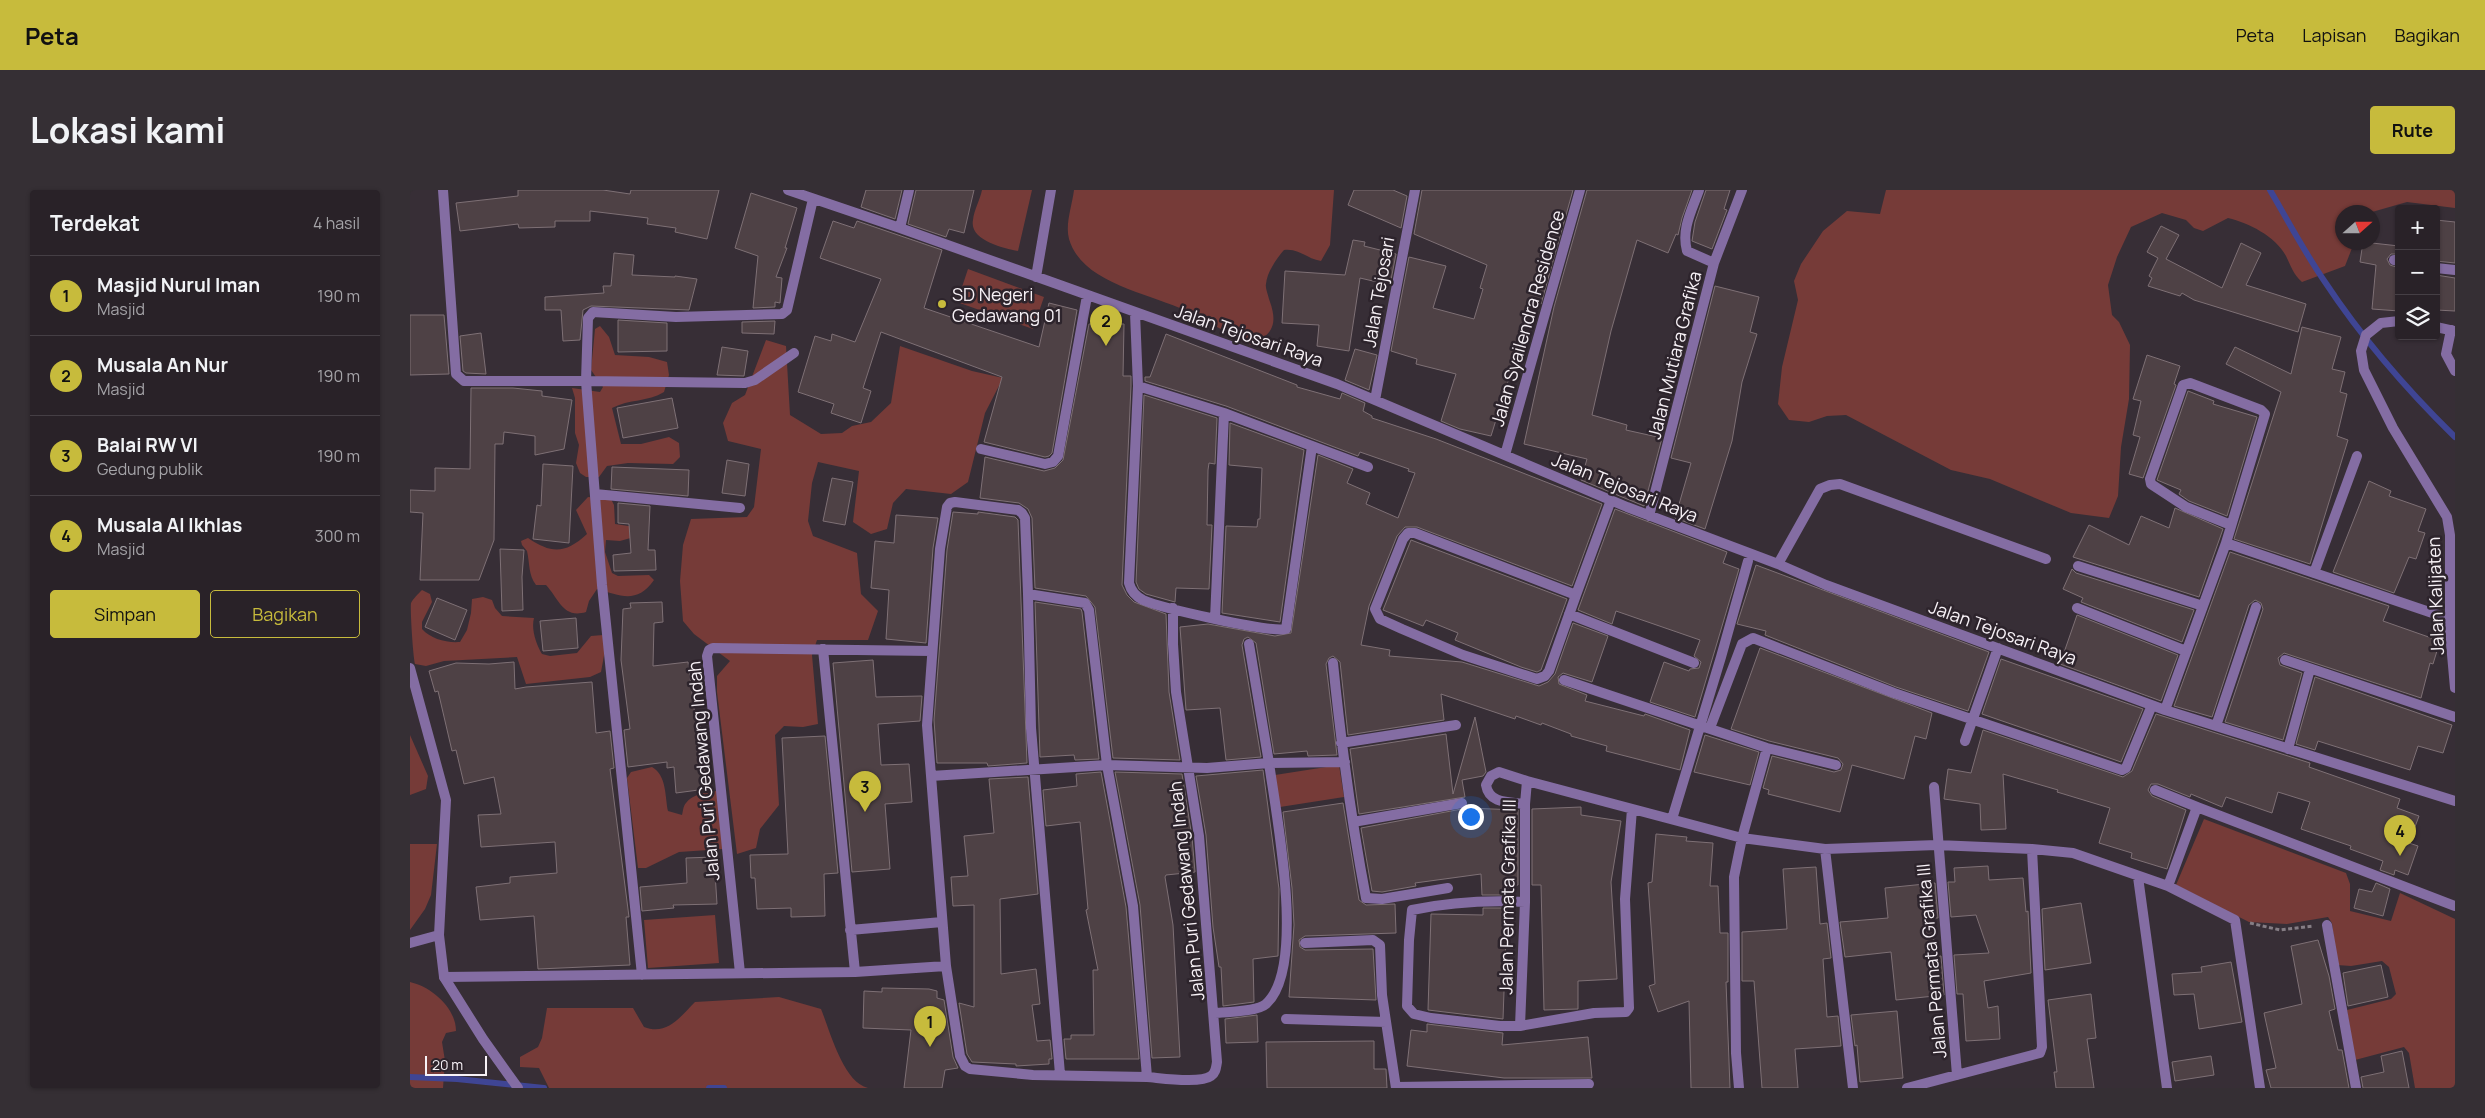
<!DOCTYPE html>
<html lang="id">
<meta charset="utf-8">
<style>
body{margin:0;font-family:Manrope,sans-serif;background:#352f34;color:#f1f3f6}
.controls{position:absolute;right:15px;top:15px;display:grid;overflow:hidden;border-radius:5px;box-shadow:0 1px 4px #0004}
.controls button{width:45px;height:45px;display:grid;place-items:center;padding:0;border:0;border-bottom:1px solid #453f45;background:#292228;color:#f1f3f6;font:25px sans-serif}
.compass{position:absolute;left:1925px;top:15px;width:45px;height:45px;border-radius:50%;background:#292228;box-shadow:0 1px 4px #0004;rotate:69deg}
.scale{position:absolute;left:15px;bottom:12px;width:62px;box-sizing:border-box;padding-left:5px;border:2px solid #f7f1f6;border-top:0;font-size:14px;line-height:18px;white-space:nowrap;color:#f7f1f6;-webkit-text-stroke:4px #2d242c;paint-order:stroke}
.you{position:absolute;left:1060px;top:626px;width:18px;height:18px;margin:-12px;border:4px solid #fff;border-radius:50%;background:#1a73e8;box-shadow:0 0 0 8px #1a73e833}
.badge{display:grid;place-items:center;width:32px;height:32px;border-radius:50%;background:#c7bb3c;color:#111;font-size:16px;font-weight:700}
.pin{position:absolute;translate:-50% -41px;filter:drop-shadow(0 1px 2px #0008)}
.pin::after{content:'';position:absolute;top:26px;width:18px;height:15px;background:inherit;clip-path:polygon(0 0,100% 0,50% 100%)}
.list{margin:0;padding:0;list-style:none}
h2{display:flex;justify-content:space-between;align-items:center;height:65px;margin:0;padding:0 20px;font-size:21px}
h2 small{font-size:16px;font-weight:400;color:#a5a4a8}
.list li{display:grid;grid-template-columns:32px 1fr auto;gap:15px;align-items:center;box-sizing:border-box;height:80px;padding:0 20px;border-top:1px solid #453f45}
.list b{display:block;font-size:19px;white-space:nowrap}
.list p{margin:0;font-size:16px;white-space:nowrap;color:#a5a4a8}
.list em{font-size:16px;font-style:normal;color:#a5a4a8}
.actions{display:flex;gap:10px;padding:15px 20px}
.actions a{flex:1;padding:11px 0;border:1px solid #c7bb3c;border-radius:5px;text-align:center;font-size:18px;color:#c7bb3c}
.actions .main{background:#c7bb3c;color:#111}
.icon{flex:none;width:28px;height:28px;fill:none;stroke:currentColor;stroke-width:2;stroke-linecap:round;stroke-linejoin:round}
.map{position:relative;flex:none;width:2045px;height:898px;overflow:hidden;border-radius:5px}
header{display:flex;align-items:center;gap:30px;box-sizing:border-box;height:70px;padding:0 25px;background:#c7bb3c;color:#111}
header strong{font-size:24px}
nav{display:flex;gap:28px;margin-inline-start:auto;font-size:18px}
.intro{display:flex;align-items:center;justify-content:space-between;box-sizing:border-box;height:120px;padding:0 30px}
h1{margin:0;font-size:35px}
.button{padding:12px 22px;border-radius:5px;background:#c7bb3c;color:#111;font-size:18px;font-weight:700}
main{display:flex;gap:30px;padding:0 30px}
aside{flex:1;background:#292228;border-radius:5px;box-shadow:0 1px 4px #0004}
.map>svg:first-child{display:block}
</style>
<header>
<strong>Peta</strong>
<nav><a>Peta</a><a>Lapisan</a><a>Bagikan</a></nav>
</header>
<div class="intro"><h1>Lokasi kami</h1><a class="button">Rute</a></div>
<main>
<aside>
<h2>Terdekat<small>4 hasil</small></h2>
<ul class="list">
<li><span class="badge">1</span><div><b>Masjid Nurul Iman</b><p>Masjid</p></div><em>190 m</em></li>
<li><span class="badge">2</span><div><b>Musala An Nur</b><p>Masjid</p></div><em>190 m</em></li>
<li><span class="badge">3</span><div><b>Balai RW VI</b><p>Gedung publik</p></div><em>190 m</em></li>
<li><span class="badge">4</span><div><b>Musala Al Ikhlas</b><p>Masjid</p></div><em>300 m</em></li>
</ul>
<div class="actions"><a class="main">Simpan</a><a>Bagikan</a></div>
</aside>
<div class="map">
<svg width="2045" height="898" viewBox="0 0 2045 898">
<rect width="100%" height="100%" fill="#372e36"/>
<path fill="#763b38" d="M572,0H622L608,61C593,58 559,50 563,30C564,20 570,10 572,0Z
M664,0H924L920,55L911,71C897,69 889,58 874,60C867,68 857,82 856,94C855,98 858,104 859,109C868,134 864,143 841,155C819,144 798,131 776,121C740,103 672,94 659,49C655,34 662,16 664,0Z
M1476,0H2045V18L1997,12L1962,22H1932V52L1944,53L1935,76L1892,92C1883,84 1881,76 1876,66C1865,46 1839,33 1818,28L1793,41L1784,38L1776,30L1752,23L1721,37L1707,67L1698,95L1702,125L1709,132L1720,155L1719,209L1711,257L1708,306L1699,328L1661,323L1580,289L1541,280L1436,225L1417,226L1399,232L1379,230L1368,214L1372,177L1388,110L1384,91L1391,74L1413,41L1437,21L1470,24Z
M558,79L634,107L623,139L547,112Z
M190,136L199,147L205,165L239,167L257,172L259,185L254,202C238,212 219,209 202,218L211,254H231L259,247L269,253L270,267L263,274L218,273L197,276L189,287H176L170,283L166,273L169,255L165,243V208L162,198L190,202L193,197L181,180L185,139Z
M356,150L376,156L380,225L411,244L432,243L442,236L461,232L481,213L490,156L562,181L593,188L575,223L558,292L541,304L496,299L483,313L477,339L461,344L443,332L449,281L408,272L402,293L398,331L403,346L447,363L451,404L468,421L458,450H407L402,465L408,534L393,537L374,536L365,545L369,615L350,639L346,658L327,664L307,502V486L320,471L284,444L273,431L270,391L273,355L281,329L337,327L344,317L351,259L318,251L313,233L322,213L335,205Z
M178,307L201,309L204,315L205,334L225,337L224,347L210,351L196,350L195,362L202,383L208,386L239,385L244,390C227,414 211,406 187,399L179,411L176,422C153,429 149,409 136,395H126C118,384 120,374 117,361L112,355L111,351L118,348C142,364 155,364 177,344L166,320Z
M12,400L20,404L22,412L12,432V439C21,449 36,453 50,452L57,440L61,423L62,409L73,407L82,410L85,418L92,426L124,428C121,439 126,454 132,464L140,466L167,463L181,446L193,445L195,460L191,482L180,487L116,494L107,467L34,471L16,476L5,474C3,466 0,419 1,413C3,409 8,404 12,400Z
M0,545L18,586L16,599L0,605Z
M929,575L934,607L870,617L865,585Z
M242,577C257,585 255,608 258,621L272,625C273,622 273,616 276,613C281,605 298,601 307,601L313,659L269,662L236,678H228L217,588L221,582Z
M1794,629L1936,683L1940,694V721L1981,731L1990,703L2045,729V898H2005L1999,863L1994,857L1945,870L1937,820L1981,809L1986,804L1979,777L1972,771L1941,776L1927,775L1922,733L1918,727L1877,734L1839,732L1766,695Z
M0,654H27L21,705L15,719L0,740Z
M305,725L309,773L238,778L234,730Z
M0,792C22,797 46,818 46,841L36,843L32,852L35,871L33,898H0Z
M369,807L411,819C420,841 433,892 458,898H139L129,878L110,877V867L128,857L132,848L137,818H223L234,837C257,846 270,827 285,812Z"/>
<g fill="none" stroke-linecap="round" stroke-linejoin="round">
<path stroke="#3f4594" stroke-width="6" d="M1860,0C1878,31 1895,63 1915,92C1952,148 1997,200 2045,247
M0,887L47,889L134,898
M299,898H314"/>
</g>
<path fill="#4e4145" stroke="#7e7075" d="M108,0H193L220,4L221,0H309L297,49L265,42L266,38L237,34L238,28L180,21V31H145V37L109,38L108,34L50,41L46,13L108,6Z
M456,0H492L485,29L451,17Z
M506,0H564L554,43L539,39L536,47L498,34Z
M944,0H983L997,6L991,38L938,15Z
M1012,0H1163L1131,114L1123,111L1081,246L1050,239L1031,231L1046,184L1006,174L1007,169L981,161L999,67L1036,76L1023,118L1064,129L1073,99L1070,98L1077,75L1004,44Z
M1177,0H1282L1272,28L1268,45L1266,44L1258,63L1227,50L1201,141L1182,225L1217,235L1216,240L1252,248L1234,316L1171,290L1177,269L1114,254L1144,117Z
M1296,0H1320L1314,19L1317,20L1302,59L1282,51L1285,32Z
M341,3L387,18L375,58H377L366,87L372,88L370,113L365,112V117L343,118L348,66L325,58Z
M2026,30L2045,32V73L2026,71Z
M423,31L444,38L447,31L532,60L514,118L629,157L639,113L667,120L642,263L639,266L635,267L574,252L592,187L471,142L453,198L461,201L451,233L421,223L424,214L388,202L405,146L421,151L422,144L445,152L471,89L410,68Z
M1751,36L1769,45L1756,69L1812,98L1831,53L1851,63L1836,95L1896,114L1888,142L1784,110L1772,103L1770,106L1738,96L1742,88L1739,86L1748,68L1737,62Z
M943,50L955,52L954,56L986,64L980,95L950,88L939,161L907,156L909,135L872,133L875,81L935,85Z
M1953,52L1989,56V64H1981L1977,69L1980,75L1989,78V121L1962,119L1966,75L1950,72Z
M204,63L224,65L222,85L265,87V86L287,89L279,120L181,116L173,120L170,150L153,151L151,120H135V107L194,103L193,96H201Z
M2026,85L2045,88V121L2026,120Z
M1305,96L1349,107L1340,142L1347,144L1332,192L1322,251L1295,339L1265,328L1281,273L1261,268Z
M0,125H34L39,184L0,185Z
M208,130L257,133V161L208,162Z
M365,131L364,144L332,143V132Z
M679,134H714L713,186H721V196L712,395L717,405L724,412L756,424L759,502L770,570L703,568L685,417L676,406L625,398L622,328L618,319L609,313L570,308L575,267L634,281L645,278L653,270Z
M1892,137L1931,147L1922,179L1935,182L1930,202L1937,204L1927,246L1938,250L1900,374L1824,349L1871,202L1816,174L1825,157L1881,184Z
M71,143L76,184L56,183L53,181L50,146Z
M756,144L887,195V197L930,209L932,203L955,213L953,221L962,226V228L1026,249L1192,314L1162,396L1007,337H995L987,346L959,416L951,455L980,460L979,466L1052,472L1129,496L1138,492L1145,484L1163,433L1198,446L1182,492L1153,483L1148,487L1149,494L1177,505L1175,511L1234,526L1235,524L1280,540L1270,580L1196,561L1197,556L1161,546V544L1132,533L1131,535L1106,526L1105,529L1031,504L1034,530L938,545L930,472L923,466L919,468L916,474L927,565L898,566L897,561L864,564L846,453L838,447L834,449L832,455L851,567L816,570L810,518L776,520L770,437L798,434L865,446L881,443L908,265L943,279L937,293L960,303L956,314L988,328L1005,283L998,281L999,279L950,262L948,266L816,216L735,191V187H740Z
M312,157L338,161L334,186L307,185Z
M945,159L967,165L959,200L935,190Z
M1737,165L1770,176L1764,194L1766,195L1733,288L1719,284L1730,247L1723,245L1731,211L1723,209Z
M61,198H103L132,201V206L162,210L154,259L125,265V246L94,242L93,254H85L84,350L69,390H10L13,323L0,322V300L25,301V278L60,279Z
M1778,201L1804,211L1803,214L1847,227L1817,326L1779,311L1769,304L1771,300L1747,290Z
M734,205L807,228L805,274L799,273L798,280L797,335H802L799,399L766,398L765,412L736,404L729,399L726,392Z
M262,208L268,238L213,248L207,218Z
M820,233L894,260L870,432L812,423L816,336L847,337L848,329H850L852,278L819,275Z
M317,270L339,274L335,306L312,303Z
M133,274L163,276L159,353L123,349L127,315L131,316Z
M202,277L279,280L278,306L201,299Z
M422,288L443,292L435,335L413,331Z
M1959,291L1981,301L1979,306L2016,319L2008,341L2015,343L2006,369L1999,367L1984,403L1923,382Z
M208,313L240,316L238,360H245L246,380L204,381L203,365L221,363L219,334L208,333Z
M1765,318L1813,339L1789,407L1663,367L1679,335L1719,355L1731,326L1759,338Z
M1205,319L1317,362L1313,373L1329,379L1285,527L1240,512L1254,472L1279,481L1280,479L1289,478L1291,472L1284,466L1290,450L1206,421L1202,434L1168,420Z
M543,322L568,324V322L605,327L608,330L617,573L578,576L577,573H527L524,530L537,360Z
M486,325L528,328L523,358L516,453L476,449L479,400L461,398L465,351L484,353Z
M1001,350L1157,409L1131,480L1127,482L1111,477L1045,450L1048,443L1016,430L1013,436L973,420Z
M90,359L114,360L112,387L113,420L92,421Z
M1820,362L1979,416L1973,431L2030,451L2023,474L2020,473L2011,508L1874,463L1868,468L1870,475L1892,483L1873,550L1815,532L1853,419L1851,413L1845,410L1839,415L1802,527L1764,516Z
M1346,375L1579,462L1558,521L1486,497L1355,445L1356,441L1327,434Z
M1662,379L1666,383L1784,420L1772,452L1671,412L1673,408L1653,399Z
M27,408L57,420L45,450L15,437Z
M252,412L253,432L244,433L243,476L278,472L285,526H289L296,599L266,603L264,577L257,578V572L218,577L214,540L220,539L211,470L213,419L221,418L220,413Z
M625,412L671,419L672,422L689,569L665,570L664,565L630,567Z
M1667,425L1768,465L1751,511L1650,474Z
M166,428L168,458L133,461L130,431Z
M1350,458L1522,523L1516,549L1505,546L1494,589L1442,575L1430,622L1358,604L1359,600L1353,598L1362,566L1424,582L1431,580L1433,574L1428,568L1359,551L1321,539Z
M1591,469L1733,519L1711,572L1572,524Z
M463,470L466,507L512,506L510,531L468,534L471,575L499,574L502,612L475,614L480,679L442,682L423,473Z
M104,472L105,499L116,497L182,492L186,543L200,541L204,578L200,579L219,727H216L220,775L128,779L124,726L70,730L66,697L100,693V687L147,683L145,652L71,657L68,625L91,624L84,587L54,594L46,560L42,561L28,501L25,502L19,481L46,473L79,474Z
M1905,487L2042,535L2033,563L2008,556L2000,580L1908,551L1905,560L1886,554Z
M1746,524L1900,573L1899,577L1990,609L1987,618L2009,626L1999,653L2008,656L1998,685L1985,680L1984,685L1970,680L1973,671L1940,659L1941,656L1891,639L1900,612L1868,602L1862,623L1816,607L1812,617L1781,604L1780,607L1748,594H1741L1738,600L1742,606L1776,620L1757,679L1721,668L1722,663L1689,653L1700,618L1647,602L1648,600L1593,584L1596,639L1571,640L1570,614L1534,609L1538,579L1561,583L1573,540L1713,587L1722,581Z
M1065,527L1076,582L1073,586L1052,590L1055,607L949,624L940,559L1036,544L1043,604Z
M1295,545L1349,562L1340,595L1284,582Z
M415,546L428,683L414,684L415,726L381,727V718L347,719L345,688H341L340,665L378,664L372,548Z
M853,580L869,699L868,766L843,769L844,812L813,816L811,777H809L803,737L796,645L786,586Z
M691,582L716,717L729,869H656L654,849H661V845H684L683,780H688L676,720L678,719L670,632L636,636L633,600L667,596L666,584Z
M705,582L772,584L782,647L785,682L756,685L755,687L763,735L770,867L742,868L730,715Z
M618,587L628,704L590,709L591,784L626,779L630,814L622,815L627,851L640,850L642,869H639V874L606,876V874L562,872L557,864L549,813L564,817V715L543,716L541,687L558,686L554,646L584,643L579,589Z
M933,613L949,710L956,715L985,714L986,743L895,746L889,750L890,757L895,760L963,759L966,810L879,807L884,735L882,698L873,622Z
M1171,617V625L1211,631L1201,692L1207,789L1168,791V819L1134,820L1131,695H1122V619Z
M1057,618L1108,620V695L1098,696V705H1072L1071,684L1005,693L1006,696L972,702L962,701L951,638Z
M1246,644L1277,647L1276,651L1303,653L1300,696H1308L1310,743H1318V792H1316L1320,898H1281L1279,811L1248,822L1239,796L1245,794L1238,693L1242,692Z
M304,667L307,714L263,715L264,718L232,721L230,697L277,693L276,668Z
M1578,676L1579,690L1613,688L1616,722L1618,721L1621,783L1574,791L1578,818L1588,816L1590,849L1556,851L1553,804H1547L1544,765L1579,763L1566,725L1541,727L1538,692H1545L1544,678Z
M1406,677L1410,734L1417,733L1421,768L1413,769L1417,827L1428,826L1431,856L1385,859L1388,898H1352L1344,791H1332V742L1377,739L1373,679Z
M1525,693L1528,728H1522L1525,766H1531L1534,805L1486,810L1481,762L1435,767L1430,732L1478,728L1475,698Z
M1966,693L1980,699L1973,726L1944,718L1949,699L1962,702Z
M1671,713L1681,773L1635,780L1632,719Z
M1073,718H1097L1093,829L1018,820L1021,724L1073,725Z
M1908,750L1919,786L1925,819L1919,821L1928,860H1932L1939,898H1861L1856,880L1866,878L1854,823L1892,814L1881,756Z
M1821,772L1832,832L1789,839L1784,804L1764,805L1762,784L1792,782L1791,777Z
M1971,775L1978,807L1938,816L1933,783Z
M472,798L519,799L527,801V808L534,810L543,867L548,878L535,880L532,898H494L501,840L453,838L454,801L472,802Z
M1681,804L1686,848L1677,849L1684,898H1646L1644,882H1647L1638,810Z
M1487,821L1493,888L1450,892L1447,855L1445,856L1441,825Z
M847,825L848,852L816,853L815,829Z
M1017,834L1093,843L1092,855L1178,847L1182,888H1094L997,876L1001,840L1017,842Z
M964,851V879H976L977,898H857L856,852Z
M1992,861L1999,898H1953L1951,887L1974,882L1971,866Z
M1801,866L1804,885L1765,891L1762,872Z"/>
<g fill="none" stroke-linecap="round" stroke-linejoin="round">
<path stroke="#857d84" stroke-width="3" stroke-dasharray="4 2.5" stroke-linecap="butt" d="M1840,733L1870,740L1903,736"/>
<path stroke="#846da3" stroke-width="10" d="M33,0L46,184L54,191H176L178,128L183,122L266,127L372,124L377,120L403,9
M378,0L490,38L927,194L1217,317L1368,374L1416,395L1755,520L2045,611
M490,38L499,0
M1984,70L1989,71
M1304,73L1332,0
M2026,78L2045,80
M626,87L641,0
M725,123L728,196L719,393C721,401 725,406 733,410C751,418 860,443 876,439L902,256L814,223L728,196
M2041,140L2036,164L2045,181
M965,210L1005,0
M902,256L958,277
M571,259L635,274L643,272L648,266L677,106
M1095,265L1170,0
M185,304L330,318
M1239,326L1304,73L1277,61C1271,39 1282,20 1289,0
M1816,353L1855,224L1851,220L1780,193L1773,195L1740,289L1741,294L1776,317L1821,335
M1368,374L1410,299L1420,295L1430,294L1636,369
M1668,376L1793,416
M1904,383L1947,266
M1166,405L1139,481L1135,486L1127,489L1053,465L992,439L970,429L965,419L993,349L998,343H1005L1166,405L1201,310
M1667,418L1776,461
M1159,424L1284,473
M805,429L814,223
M413,459L445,782
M1875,470L2045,527
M923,473C931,552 941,630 956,708L972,709L1038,698
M1154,490L1357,558L1426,575
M1755,520L1816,353L2040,429
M1806,536L1846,417
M1300,538L1332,454L1343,448L1484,503L1712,580L1716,578L1742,515
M1555,551L1588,458
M931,553L1046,535
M1878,559L1900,479
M521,586L697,575L797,578L859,573L839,454
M1524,597L1547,885
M1745,600L1787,617
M1115,614C1099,612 1079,614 1076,595L1081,586L1089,582L1117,591
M1262,629L1311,467L1338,371
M943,632L1052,613
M1415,659L1443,898
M1728,687L1757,898
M1758,696L1787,617L2045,716
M1115,712C1076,710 1041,712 1002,720L999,750L997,816L1004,824L1021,828L1090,836H1110L1184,823L1216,822L1219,818L1215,709L1222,619
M1917,735L1946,898
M440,740L532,732
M895,753L963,750L970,755L972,805L986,898
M536,776L550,866L555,876L560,879L623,885L737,887
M330,783L297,466L299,460L303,458L522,461
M232,785L192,395L176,191L335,193L345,190L384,163
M34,787L445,782L536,776L517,535L530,359L537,317L540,313L545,312L608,320L612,323L615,328L618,404
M804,823C816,822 847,822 856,814C897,777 866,624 859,573L935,572
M876,829L976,832
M1110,836L1115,712V614L1117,591L1332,648L1415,659L1527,655L1622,659L1663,663L1758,696L1825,730L1850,898
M650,884L621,538L618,404L675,413L679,420L697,575L723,716L737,887C751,888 790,894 801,886C806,883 806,877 807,872L789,646L766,502L763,454V418
M986,897L1179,894
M1329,898L1326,863L1324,687L1332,648L1357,558
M1497,898L1630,863L1632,857L1622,659"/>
<path stroke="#846da3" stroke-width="10" d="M1989,131L1971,133L1956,145L1951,161L1954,180L1983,238L2037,327L2040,345V442L2045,498
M2026,137L2045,141
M0,478L36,610L29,745L34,787L73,849L108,898
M0,753L29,745"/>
</g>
<circle fill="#c7bb3c" stroke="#2d242c" stroke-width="2" cx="532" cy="114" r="5"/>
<g text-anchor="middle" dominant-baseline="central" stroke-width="5" stroke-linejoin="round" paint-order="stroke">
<g font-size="18" fill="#f7f1f6" stroke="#2d242c">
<text transform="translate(968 102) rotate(-80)">Jalan Tejosari</text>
<text transform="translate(1117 128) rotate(-74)">Jalan Syailendra Residence</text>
<text transform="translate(839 145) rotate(19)">Jalan Tejosari Raya</text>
<text transform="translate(1264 165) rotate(-76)">Jalan Mutiara Grafika</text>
<text transform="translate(1215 297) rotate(22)">Jalan Tejosari Raya</text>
<text transform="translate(2025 406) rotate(-92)">Jalan Kalijaten</text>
<text transform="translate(1593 442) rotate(20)">Jalan Tejosari Raya</text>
<text transform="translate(293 581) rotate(-95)">Jalan Puri Gedawang Indah</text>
<text transform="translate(776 701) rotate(-96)">Jalan Puri Gedawang Indah</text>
<text transform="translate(1097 707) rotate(-89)">Jalan Permata Grafika III</text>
<text transform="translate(1521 771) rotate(-95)">Jalan Permata Grafika III</text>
</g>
<g font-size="18" fill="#f7f1f6" stroke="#2d242c" text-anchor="start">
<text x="542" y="104">SD Negeri<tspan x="542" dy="21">Gedawang 01</tspan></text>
</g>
</g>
</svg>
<div class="controls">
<button>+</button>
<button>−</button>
<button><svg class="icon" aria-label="layers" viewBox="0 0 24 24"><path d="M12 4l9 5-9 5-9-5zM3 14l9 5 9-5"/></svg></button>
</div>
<svg class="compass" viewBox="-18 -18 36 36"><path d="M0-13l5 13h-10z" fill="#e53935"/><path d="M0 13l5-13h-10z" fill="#a5a4a8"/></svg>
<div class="scale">20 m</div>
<div class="you"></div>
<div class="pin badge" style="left:520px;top:857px">1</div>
<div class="pin badge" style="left:696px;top:156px">2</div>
<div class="pin badge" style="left:455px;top:622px">3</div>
<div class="pin badge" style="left:1990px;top:666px">4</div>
</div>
</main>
